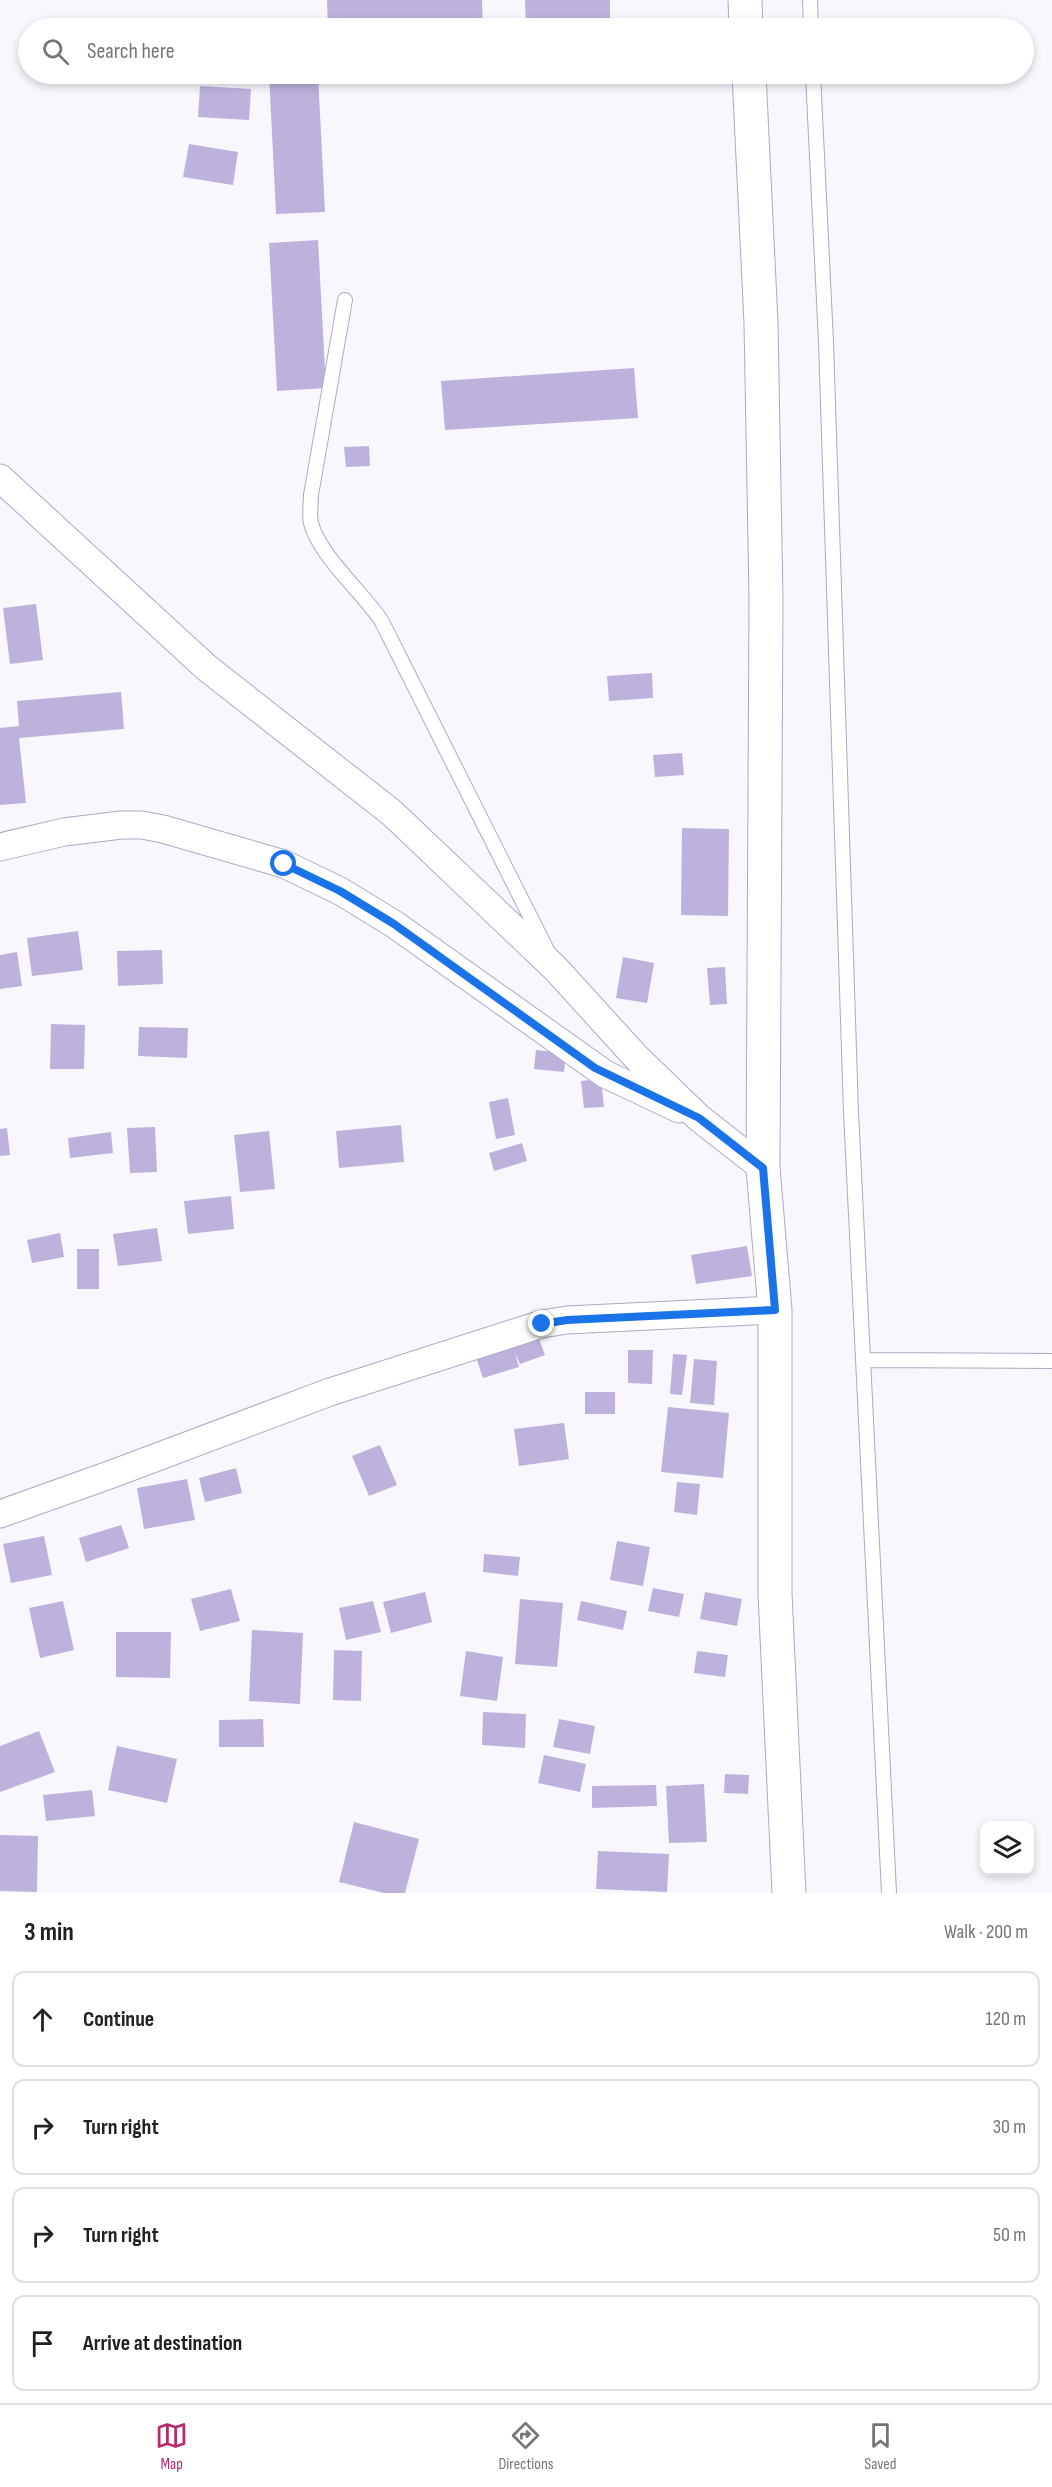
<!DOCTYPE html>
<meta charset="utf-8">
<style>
body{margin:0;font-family:"Sofia Sans Condensed",sans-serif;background:#f6f6f6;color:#202124}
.controls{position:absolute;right:18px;bottom:18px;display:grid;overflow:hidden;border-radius:12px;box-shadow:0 3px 9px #0003}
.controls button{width:54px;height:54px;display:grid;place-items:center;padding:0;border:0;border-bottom:2px solid #e0e0e0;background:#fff;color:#202124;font:30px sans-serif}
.stop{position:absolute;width:18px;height:18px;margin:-14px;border:4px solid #1a73e8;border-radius:50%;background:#fff}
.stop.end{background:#1a73e8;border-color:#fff;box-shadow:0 2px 6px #0008}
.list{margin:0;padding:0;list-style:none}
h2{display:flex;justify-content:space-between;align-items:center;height:78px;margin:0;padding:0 24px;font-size:26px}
h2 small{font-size:20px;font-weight:400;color:#757577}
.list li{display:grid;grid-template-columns:39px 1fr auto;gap:18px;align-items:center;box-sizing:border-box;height:96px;margin:0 12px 12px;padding:0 12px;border:2px solid #e0e0e0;border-radius:12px}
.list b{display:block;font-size:22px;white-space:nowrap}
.list em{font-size:20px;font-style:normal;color:#757577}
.icon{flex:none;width:33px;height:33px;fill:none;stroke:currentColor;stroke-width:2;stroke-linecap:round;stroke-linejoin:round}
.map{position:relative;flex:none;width:1052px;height:1893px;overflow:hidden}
.search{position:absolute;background:#fff;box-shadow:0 3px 9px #0003;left:18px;right:18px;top:18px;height:66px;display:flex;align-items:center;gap:15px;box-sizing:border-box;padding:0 21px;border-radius:33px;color:#757577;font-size:22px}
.sheet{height:510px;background:#fff}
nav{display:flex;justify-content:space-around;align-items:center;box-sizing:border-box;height:84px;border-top:2px solid #e0e0e0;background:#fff;font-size:16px;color:#757577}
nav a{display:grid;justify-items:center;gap:3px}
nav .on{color:#b42c6d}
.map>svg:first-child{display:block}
</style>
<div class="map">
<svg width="1052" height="1893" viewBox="0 0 1052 1893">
<rect width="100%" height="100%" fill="#f8f7fd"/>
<path fill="#beb2dd" d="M327,0H482L483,28H328Z
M525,0H610V28H526Z
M269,74H318L325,212L276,214Z
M200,86L251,89L249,120L198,117Z
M189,144L238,152L233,185L183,177Z
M318,240L326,388L277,391L269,243Z
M634,368L638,418L445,430L441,381Z
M369,446L370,466L346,467L344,447Z
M36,604L43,660L10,664L3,608Z
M652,673L653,698L609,701L607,676Z
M121,692L124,729L19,738L26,803L0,805V728L19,726L17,701Z
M682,753L684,775L655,777L653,755Z
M682,828L729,829L728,916L681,915Z
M78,931L83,970L32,976L27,938Z
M162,950L163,984L118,986L117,951Z
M17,952L22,986L0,989V955Z
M623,957L654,963L647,1003L616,998Z
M725,967L727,1004L710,1005L707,968Z
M51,1024L85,1025L84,1069H50Z
M139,1027L188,1028L187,1058L138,1056Z
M536,1050L566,1053L564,1072L534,1069Z
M601,1079L604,1107L584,1108L581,1081Z
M508,1098L515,1135L496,1139L489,1102Z
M401,1125L404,1162L339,1168L336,1131Z
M155,1127L157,1172L130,1173L127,1128Z
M7,1128L10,1155L0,1156V1129Z
M269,1131L275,1189L240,1192L234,1135Z
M111,1132L113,1153L70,1158L68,1138Z
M522,1143L527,1161L494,1171L489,1153Z
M231,1196L234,1229L188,1234L184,1201Z
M157,1228L162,1261L118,1266L113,1234Z
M60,1233L64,1257L32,1263L27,1240Z
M747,1246L752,1276L696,1284L691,1255Z
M77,1249H99V1289H77Z
M538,1336L545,1355L520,1364L515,1353L519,1367L483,1378L476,1357Z
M628,1350H653L652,1384L628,1383Z
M673,1354L687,1355L682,1395L670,1394Z
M694,1359L717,1361L714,1405L690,1403Z
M585,1392H615V1414H585Z
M668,1407L729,1413L723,1478L661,1472Z
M564,1423L569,1459L519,1466L514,1429Z
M380,1445L397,1485L369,1496L352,1456Z
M236,1468L242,1493L205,1502L199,1478Z
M187,1479L195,1520L144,1529L137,1488Z
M677,1482L700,1484L697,1515L674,1512Z
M121,1525L129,1548L86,1562L79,1538Z
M44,1536L52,1575L11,1583L3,1544Z
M617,1541L650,1547L643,1586L610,1580Z
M484,1554L520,1557L518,1576L483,1572Z
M653,1588L684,1594L679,1617L648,1611Z
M231,1589L240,1621L200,1631L191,1599Z
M425,1592L432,1622L391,1633L383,1602Z
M705,1592L742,1599L737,1626L700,1619Z
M520,1599L563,1603L557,1667L515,1664Z
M63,1601L74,1650L40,1658L29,1608Z
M373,1601L381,1632L346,1640L339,1608Z
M581,1601L627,1611L623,1630L577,1620Z
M252,1630L303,1633L300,1704L249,1701Z
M116,1632H171L170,1678L116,1677Z
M334,1650L362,1651L361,1701L333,1700Z
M466,1651L503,1657L497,1701L460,1696Z
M697,1651L728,1655L725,1677L694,1673Z
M483,1712L526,1714L525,1748L482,1745Z
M263,1719L264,1747H219V1720Z
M559,1719L595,1726L590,1754L553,1747Z
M39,1731L55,1772L0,1792V1746Z
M117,1746L177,1759L167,1803L108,1790Z
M544,1755L586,1764L580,1792L538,1783Z
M725,1774L749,1775L748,1794L724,1793Z
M704,1784L707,1842L669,1843L666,1786Z
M656,1785L657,1806L592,1808V1786Z
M92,1790L95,1816L46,1821L43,1795Z
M354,1822L419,1839L405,1893H384L339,1882Z
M0,1835L38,1836L37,1892L0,1891Z
M598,1851L669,1854L667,1892L596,1889Z"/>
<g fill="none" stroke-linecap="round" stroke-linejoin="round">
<g stroke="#aea8c3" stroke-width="16">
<path id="service" d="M810,0L811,28
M813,74L826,342L851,1112L889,1893
M345,300L311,495C311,504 309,515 311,523C319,555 362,592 381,620L546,948
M864,1360L1052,1361"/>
</g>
<g stroke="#aea8c3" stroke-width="29">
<path id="minor" d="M0,478L207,668L392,813L556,969L636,1057L699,1118L763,1168
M0,847L64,832L121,825H142L163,829L284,864L340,891L394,924L605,1074L679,1109
M0,1514L112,1474L330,1392L542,1324L567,1320L775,1310"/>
</g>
<g stroke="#aea8c3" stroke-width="35">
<path id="tertiary" d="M745,0L746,28
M749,74L761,323L766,598L763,1168L775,1310V1594L789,1893"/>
</g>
<use href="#service" stroke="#fff" stroke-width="14"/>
<use href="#minor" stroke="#fff" stroke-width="27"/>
<use href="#tertiary" stroke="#fff" stroke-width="33"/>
</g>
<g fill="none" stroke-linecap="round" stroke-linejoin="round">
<path stroke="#1a73e8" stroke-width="8" d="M284,864L340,891L394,924L595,1068L699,1118L763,1168L775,1310L567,1320L542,1324"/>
</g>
</svg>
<div class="controls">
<button><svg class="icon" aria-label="layers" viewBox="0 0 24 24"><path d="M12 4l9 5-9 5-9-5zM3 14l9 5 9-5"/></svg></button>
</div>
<div class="stop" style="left:284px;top:864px"></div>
<div class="stop end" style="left:542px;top:1324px"></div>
<div class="search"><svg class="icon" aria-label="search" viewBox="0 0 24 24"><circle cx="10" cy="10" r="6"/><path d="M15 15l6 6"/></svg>Search here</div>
</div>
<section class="sheet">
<h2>3 min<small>Walk · 200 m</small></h2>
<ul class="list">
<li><svg class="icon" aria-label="ahead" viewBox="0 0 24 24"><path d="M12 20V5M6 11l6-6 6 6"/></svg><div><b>Continue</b></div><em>120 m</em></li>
<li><svg class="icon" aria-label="right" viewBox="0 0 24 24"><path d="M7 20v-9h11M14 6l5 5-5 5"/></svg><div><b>Turn right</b></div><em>30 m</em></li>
<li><svg class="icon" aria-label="right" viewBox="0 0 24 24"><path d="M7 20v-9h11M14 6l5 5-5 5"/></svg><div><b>Turn right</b></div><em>50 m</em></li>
<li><svg class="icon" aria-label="arrive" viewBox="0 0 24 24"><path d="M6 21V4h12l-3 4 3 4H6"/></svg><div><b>Arrive at destination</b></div></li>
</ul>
</section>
<nav>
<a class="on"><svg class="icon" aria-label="map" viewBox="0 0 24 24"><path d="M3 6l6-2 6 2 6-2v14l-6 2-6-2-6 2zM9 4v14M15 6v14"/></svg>Map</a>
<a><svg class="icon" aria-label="directions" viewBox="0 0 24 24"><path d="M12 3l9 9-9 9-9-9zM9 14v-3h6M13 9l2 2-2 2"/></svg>Directions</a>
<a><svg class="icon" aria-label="saved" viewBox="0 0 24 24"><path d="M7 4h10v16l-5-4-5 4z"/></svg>Saved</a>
</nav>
